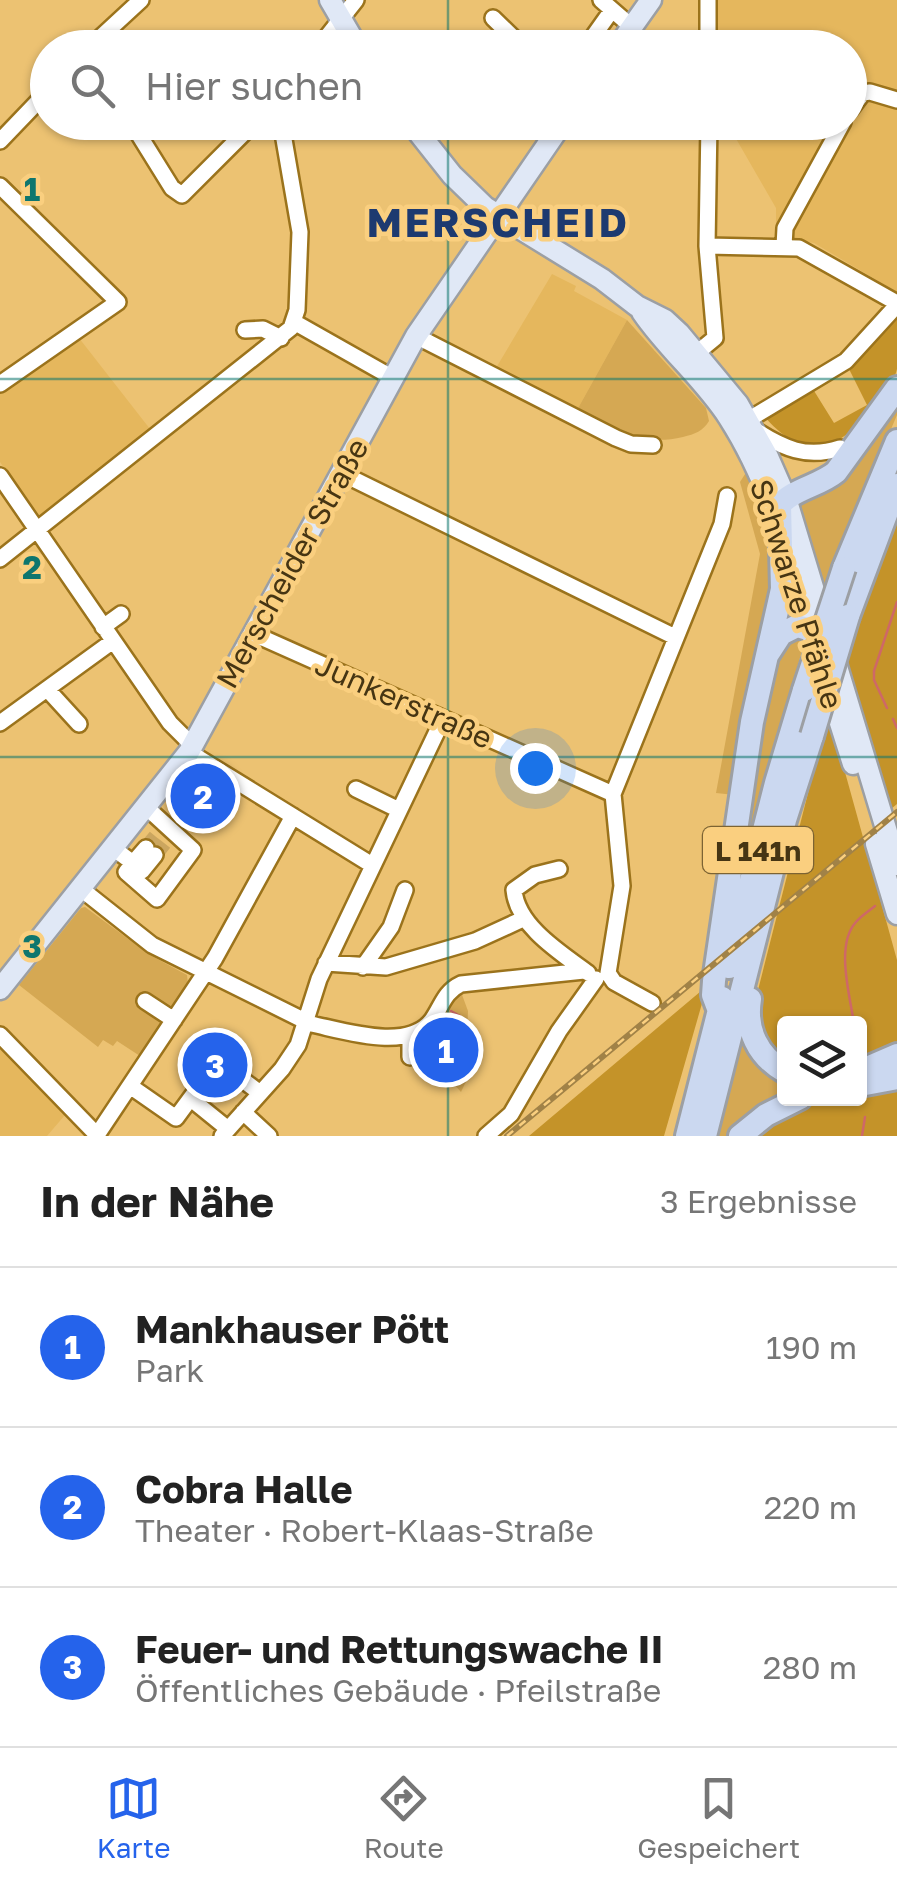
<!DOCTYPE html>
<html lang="de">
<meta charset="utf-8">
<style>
body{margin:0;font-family:"Golos Text",sans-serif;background:#f6f6f6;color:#222}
.controls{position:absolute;right:30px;bottom:30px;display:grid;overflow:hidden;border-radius:10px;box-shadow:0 2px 8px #0004}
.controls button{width:90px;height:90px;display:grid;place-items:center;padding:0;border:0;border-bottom:2px solid #e0e0e0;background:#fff;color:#222;font:50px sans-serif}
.you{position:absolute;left:535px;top:768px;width:35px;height:35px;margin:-25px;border:8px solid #fff;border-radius:50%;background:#1a73e8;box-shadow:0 0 0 15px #1a73e833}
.badge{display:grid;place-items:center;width:65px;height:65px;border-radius:50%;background:#2563eb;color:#fff;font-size:32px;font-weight:700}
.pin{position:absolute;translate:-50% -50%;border:5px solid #fff;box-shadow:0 2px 10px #0006}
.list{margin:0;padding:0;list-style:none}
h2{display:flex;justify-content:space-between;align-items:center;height:130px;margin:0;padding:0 40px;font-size:42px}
h2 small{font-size:32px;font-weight:400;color:#767676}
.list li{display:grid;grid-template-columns:65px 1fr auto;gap:30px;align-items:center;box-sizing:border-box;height:160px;padding:0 40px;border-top:2px solid #e0e0e0}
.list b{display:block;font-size:38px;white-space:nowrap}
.list p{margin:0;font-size:32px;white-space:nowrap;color:#767676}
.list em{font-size:32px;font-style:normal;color:#767676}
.icon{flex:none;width:55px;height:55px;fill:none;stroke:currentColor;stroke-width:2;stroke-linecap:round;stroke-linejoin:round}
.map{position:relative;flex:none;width:897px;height:1136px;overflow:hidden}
.search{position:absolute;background:#fff;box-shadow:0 2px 8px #0004;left:30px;right:30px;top:30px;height:110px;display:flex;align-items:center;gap:25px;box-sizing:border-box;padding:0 35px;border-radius:55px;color:#767676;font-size:38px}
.sheet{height:610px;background:#fff}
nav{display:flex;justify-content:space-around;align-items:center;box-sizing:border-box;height:140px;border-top:2px solid #e0e0e0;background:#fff;font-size:28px;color:#767676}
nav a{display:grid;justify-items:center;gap:5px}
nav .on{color:#2563eb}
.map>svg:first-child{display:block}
</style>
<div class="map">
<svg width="897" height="1136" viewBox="0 0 897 1136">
<rect width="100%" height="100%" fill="#ecc272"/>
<path fill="#e5b75d" d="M718,0H897V292L814,243L776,236V208L727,123L850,122V48L717,47Z
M552,274L576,286L574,291L627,320L577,410L496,368Z
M79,338L150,429L39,518L0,462V393Z
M0,1046L65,1115L47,1136H0Z"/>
<path fill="#d5a853" d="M627,320L706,408L709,421C703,431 695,434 683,437C641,447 613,429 577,410Z
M897,396V415L825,585L799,503Z
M747,471L778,549L735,795L716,793L760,554L740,482Z
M789,635L806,636L742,867L769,673Z
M85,907L150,955L187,975L188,984L140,1056L117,1041L113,1046L103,1040L98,1047L19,985L81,908Z
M461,992L468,1011L467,1037L472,1069L461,1092L415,1041L447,999Z
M744,1026L784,1077V1098L735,1136H717Z"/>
<path fill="#c49329" d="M897,313C897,331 897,352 897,369C895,380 882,392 875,402C840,452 807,466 763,415L811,386L834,423L867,405L849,369Z
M897,518V804L891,809L846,667L874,576Z
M830,718L897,960V1049L860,1066V1024H784V1061C763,1042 759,1026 756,998L822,738Z
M707,986L664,1136H529Z
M885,1090L897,1092V1136H752C791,1109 811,1099 860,1098V1092Z"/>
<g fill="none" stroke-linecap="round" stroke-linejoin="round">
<path stroke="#ce6867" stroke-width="2.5" d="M887,708L874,680V671L897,602
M893,719L897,728
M451,1011L460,1016L463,1029
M854,1024C850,995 835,945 856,922C861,916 869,911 875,906
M862,1136L865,1117"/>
<path stroke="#cba65f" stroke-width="15" stroke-dasharray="15 8" stroke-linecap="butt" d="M146,848L161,830
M155,855L169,837"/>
<g stroke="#9b731c" stroke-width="20">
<path id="minor" d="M601,0L632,27
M708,0V48
M493,18L524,48
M89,48L141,0
M318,48L356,0
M585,48L612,10
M850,110L863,93L870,92L897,100
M131,122L172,188L182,195L255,122
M0,141L48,91
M0,186L118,302L0,384
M707,246L799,248L897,303
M784,246L785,228L843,122
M294,322L393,378
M245,330L263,329L281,338
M416,336L616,438L631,444L653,445
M693,364L698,352L715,338L707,246L709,122
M748,420L846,361L897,305
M755,430C783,448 806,459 840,448
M341,473L675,637
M0,476L170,723L193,746
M0,559L291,328L297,310L300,232L281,122
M103,627L121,614
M254,634L613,794
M47,689L79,724
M0,723L113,641
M189,752L372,865
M356,789L399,810
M113,848L133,863L126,872L157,899L193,850L146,807
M146,848L133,863L142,871L155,855
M559,869L535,875L514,890C517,926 561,953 588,973
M80,888L152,945L311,1024C345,1031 408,1052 432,1020C442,1006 444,992 461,984L584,971
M326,963L386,967L475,941L523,919
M363,967L391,927L405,890
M145,1001L174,1020
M652,1003L614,982L608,973L622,886L613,794L722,524L727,496
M0,1035L98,1136
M410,1057V1037
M130,1086L176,1118L218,1061L260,1093
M191,1099L228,1129
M243,1112L269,1136
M97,1135L215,958L293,816
M222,1136L282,1069L298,1045L319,979L443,719
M486,1136L511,1114L559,1031L596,979"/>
</g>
<g stroke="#9c9fa3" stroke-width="25">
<path id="major" d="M330,0L358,48
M617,48L651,0
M410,122L452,175L485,207L602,279L637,306L665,320L679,333L738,404L768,457L786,498L897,865
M642,312C668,350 704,379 729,418C772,485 792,564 814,640
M827,682L853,764
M876,844L897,914
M0,989L189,752L416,336L563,122"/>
</g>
<g stroke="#9c9fa3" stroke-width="28">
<path id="highway" d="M844,568L897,441
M848,616L897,485
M768,654L781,634L797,626L818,632L833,651
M729,967L776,783L804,690
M750,999C745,1030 758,1056 784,1071
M719,1011L713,995L714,981L752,722L782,589L780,505C793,489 819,486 836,472L897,388
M860,1071L897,1055
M860,1085L897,1078
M687,1136L722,998
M705,1136L785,820L812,736
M740,1136L766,1115L800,1098"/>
</g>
<use href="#minor" stroke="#fff" stroke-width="15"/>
<use href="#major" stroke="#e0e8f6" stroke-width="20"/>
<use href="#highway" stroke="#cbd8f0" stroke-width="22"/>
<g stroke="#a18247" stroke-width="6">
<path id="rail" d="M507,1136L897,812"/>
</g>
<use href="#rail" stroke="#facf7f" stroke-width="2.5" stroke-dasharray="8" stroke-linecap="butt"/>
<g stroke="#9c9fa3" stroke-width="28" stroke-linecap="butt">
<path id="highway-bridge" d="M804,690L844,568
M812,736L848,616"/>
</g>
<use href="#highway-bridge" stroke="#cbd8f0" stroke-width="22"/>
</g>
<path fill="none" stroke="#0f766e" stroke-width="2.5" stroke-opacity="0.55" d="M448,0V48M448,122V1136M0,379H897M0,757H897"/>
<g text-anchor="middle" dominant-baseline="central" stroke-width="9" stroke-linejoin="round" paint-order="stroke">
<rect fill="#facf7f" stroke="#7c6333" stroke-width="2.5" x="703" y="827" width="110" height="46" rx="8"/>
<g font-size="28" font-weight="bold" fill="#463513">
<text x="758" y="850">L 141n</text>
</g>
<g font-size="30" fill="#463513" stroke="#facf7f">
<text transform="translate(292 563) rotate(-61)">Merscheider Straße</text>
<text transform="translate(797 594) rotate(72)">Schwarze Pfähle</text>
<text transform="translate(404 701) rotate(24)">Junkerstraße</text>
</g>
<g font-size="40" font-weight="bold" letter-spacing="2.5" fill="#1d3a70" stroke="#facf7f">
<text x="498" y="222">MERSCHEID</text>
</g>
</g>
<g font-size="32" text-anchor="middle" font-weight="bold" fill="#0f766e" stroke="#facf7f" stroke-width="9" stroke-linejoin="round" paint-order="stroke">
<text x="32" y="201">1</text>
<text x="32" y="579">2</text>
<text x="32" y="958">3</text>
</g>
</svg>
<div class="controls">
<button><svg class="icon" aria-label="layers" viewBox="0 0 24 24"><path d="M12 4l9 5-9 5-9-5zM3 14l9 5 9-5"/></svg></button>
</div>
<div class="you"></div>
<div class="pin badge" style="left:446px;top:1050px">1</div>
<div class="pin badge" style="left:203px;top:796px">2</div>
<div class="pin badge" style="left:215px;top:1065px">3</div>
<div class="search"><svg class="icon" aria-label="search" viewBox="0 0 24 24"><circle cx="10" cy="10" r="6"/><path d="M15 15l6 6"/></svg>Hier suchen</div>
</div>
<section class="sheet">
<h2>In der Nähe<small>3 Ergebnisse</small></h2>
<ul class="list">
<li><span class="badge">1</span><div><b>Mankhauser Pött</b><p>Park</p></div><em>190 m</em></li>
<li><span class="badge">2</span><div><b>Cobra Halle</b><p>Theater · Robert-Klaas-Straße</p></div><em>220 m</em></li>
<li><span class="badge">3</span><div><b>Feuer- und Rettungswache II</b><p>Öffentliches Gebäude · Pfeilstraße</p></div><em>280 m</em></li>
</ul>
</section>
<nav>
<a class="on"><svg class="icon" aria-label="map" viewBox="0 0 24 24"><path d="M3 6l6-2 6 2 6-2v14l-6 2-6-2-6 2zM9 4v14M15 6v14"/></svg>Karte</a>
<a><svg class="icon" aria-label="directions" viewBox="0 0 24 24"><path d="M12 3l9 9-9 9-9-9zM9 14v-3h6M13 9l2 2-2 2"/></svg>Route</a>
<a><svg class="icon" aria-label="saved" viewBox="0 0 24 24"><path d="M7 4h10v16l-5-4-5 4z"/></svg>Gespeichert</a>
</nav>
